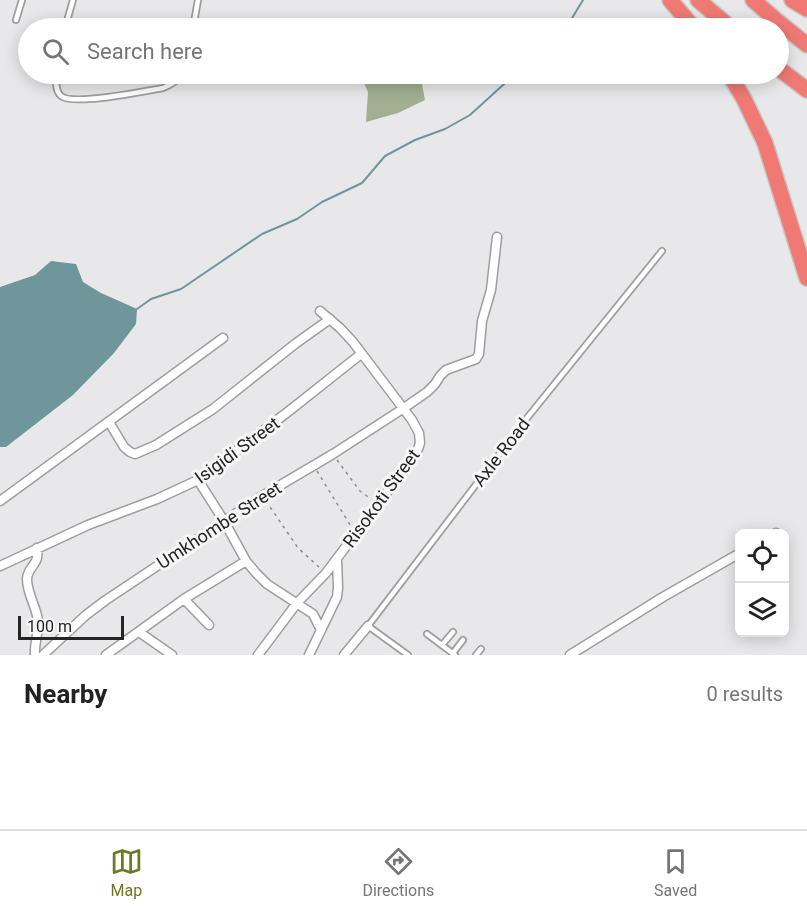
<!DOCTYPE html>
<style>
body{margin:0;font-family:Roboto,sans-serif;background:#f2f2f2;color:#222}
.controls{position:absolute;right:18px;bottom:18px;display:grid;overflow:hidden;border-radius:9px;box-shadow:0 3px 15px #0003}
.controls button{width:54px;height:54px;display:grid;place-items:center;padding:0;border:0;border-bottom:2px solid #e0e0e0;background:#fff;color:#222;font:30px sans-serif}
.scale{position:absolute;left:18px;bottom:15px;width:106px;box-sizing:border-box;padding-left:6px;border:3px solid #242424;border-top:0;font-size:16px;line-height:21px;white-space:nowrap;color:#242424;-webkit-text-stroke:4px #f6f6f7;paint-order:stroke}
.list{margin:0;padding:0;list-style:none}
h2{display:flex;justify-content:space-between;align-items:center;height:78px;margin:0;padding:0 24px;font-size:26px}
h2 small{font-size:20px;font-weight:400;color:#767676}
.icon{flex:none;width:33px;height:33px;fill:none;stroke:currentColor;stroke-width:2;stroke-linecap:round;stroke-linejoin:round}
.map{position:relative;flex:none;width:807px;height:655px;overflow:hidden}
.search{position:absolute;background:#fff;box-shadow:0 3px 15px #0003;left:18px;right:18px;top:18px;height:66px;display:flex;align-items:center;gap:15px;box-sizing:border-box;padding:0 21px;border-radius:33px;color:#767676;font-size:22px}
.sheet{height:174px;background:#fff}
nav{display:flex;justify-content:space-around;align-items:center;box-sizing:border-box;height:84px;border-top:2px solid #e0e0e0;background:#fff;font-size:16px;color:#767676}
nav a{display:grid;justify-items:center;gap:3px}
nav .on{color:#6e7924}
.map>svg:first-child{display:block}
</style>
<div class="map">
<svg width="807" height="655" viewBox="0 0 807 655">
<rect width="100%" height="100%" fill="#e8e8ea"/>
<path fill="#a3af91" d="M360,74H420L425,100L398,113L366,122L368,92Z"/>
<path fill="#6e969b" d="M51,261L76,264L83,282L101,293L137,309L136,324L114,353L73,395L6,447H0V287L35,275Z"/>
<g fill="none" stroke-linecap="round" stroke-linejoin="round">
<path stroke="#6e969b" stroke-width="2" d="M566,28L583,0
M137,309L151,299L181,289L262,234L297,219L322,202L362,183L385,156L415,140L445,129L470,115L515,74"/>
<g stroke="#9e9e9f" stroke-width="8">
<path id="service" d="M16,20L22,0
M65,28L73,0
M193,28L198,0
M56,74C56,81 55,91 61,96C73,106 145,91 163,88C171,85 178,80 183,74
M427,634L455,655
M442,645L453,632
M453,653L463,640
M408,655L368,626L523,423L662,251
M476,655L481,649"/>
</g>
<g stroke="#9e9e9f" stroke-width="11">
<path id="minor" d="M109,422L124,447L130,452L135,454L156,445L213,409L295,344L330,319
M198,480L224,521L246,561L256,573L267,584L313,614L321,630
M0,501L223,338
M775,534L776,533
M0,566L88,525L157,499L198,480L289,411L361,354
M184,599L209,625
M139,632L172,655
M35,655C34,643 39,632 38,621C37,608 27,594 27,579C28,565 40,566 37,548
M43,655L86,615L106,600L262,496L333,454L404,408L427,392L435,384L440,376L446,370L476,359L479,354L482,321L491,290L497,237
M106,655L184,599L246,561
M258,655L297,603L326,573L413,458L418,449L420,443L419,433L412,420L353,342L340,328L320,311
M309,655L337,597L338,588L337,559
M344,655L368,626
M570,655L663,597L740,553"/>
</g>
<g stroke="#c6c6c6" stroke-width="18">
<path id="motorway" d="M670,0L694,28
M698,0L731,28
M753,0L776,20L807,45
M792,0L807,9
M778,68L807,90
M729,74L744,99L765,143L807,278"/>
</g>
<path stroke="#8d8d8e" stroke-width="1.5" stroke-dasharray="3 4.5" stroke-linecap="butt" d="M337,460L360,491L371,499
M317,471L352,528
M266,501L298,548L319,567"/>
<use href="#service" stroke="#fff" stroke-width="4.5"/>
<use href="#minor" stroke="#fff" stroke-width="8"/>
<use href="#motorway" stroke="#f07a73" stroke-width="15"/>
</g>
<g text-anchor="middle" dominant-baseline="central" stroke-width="6" stroke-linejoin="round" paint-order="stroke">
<g font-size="18" fill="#242424" stroke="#f6f6f7">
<text transform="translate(237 450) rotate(-36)">Isigidi Street</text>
<text transform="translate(501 452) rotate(-52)">Axle Road</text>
<text transform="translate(381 498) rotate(-54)">Risokoti Street</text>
<text transform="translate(219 525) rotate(-33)">Umkhombe Street</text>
</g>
</g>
</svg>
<div class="controls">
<button><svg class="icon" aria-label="locate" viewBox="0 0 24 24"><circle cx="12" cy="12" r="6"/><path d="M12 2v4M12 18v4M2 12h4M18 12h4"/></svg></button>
<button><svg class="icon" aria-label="layers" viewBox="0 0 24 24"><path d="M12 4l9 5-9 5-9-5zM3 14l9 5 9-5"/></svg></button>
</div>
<div class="scale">100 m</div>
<div class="search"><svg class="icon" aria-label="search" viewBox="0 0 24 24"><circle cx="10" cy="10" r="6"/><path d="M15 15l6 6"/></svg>Search here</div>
</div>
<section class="sheet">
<h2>Nearby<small>0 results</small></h2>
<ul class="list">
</ul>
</section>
<nav>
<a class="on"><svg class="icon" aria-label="map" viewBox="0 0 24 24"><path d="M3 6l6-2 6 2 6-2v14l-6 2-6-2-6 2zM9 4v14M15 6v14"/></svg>Map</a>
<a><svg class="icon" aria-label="directions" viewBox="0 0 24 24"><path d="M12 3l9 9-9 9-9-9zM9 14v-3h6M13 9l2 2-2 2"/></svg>Directions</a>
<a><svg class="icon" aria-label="saved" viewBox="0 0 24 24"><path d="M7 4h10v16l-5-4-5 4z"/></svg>Saved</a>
</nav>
